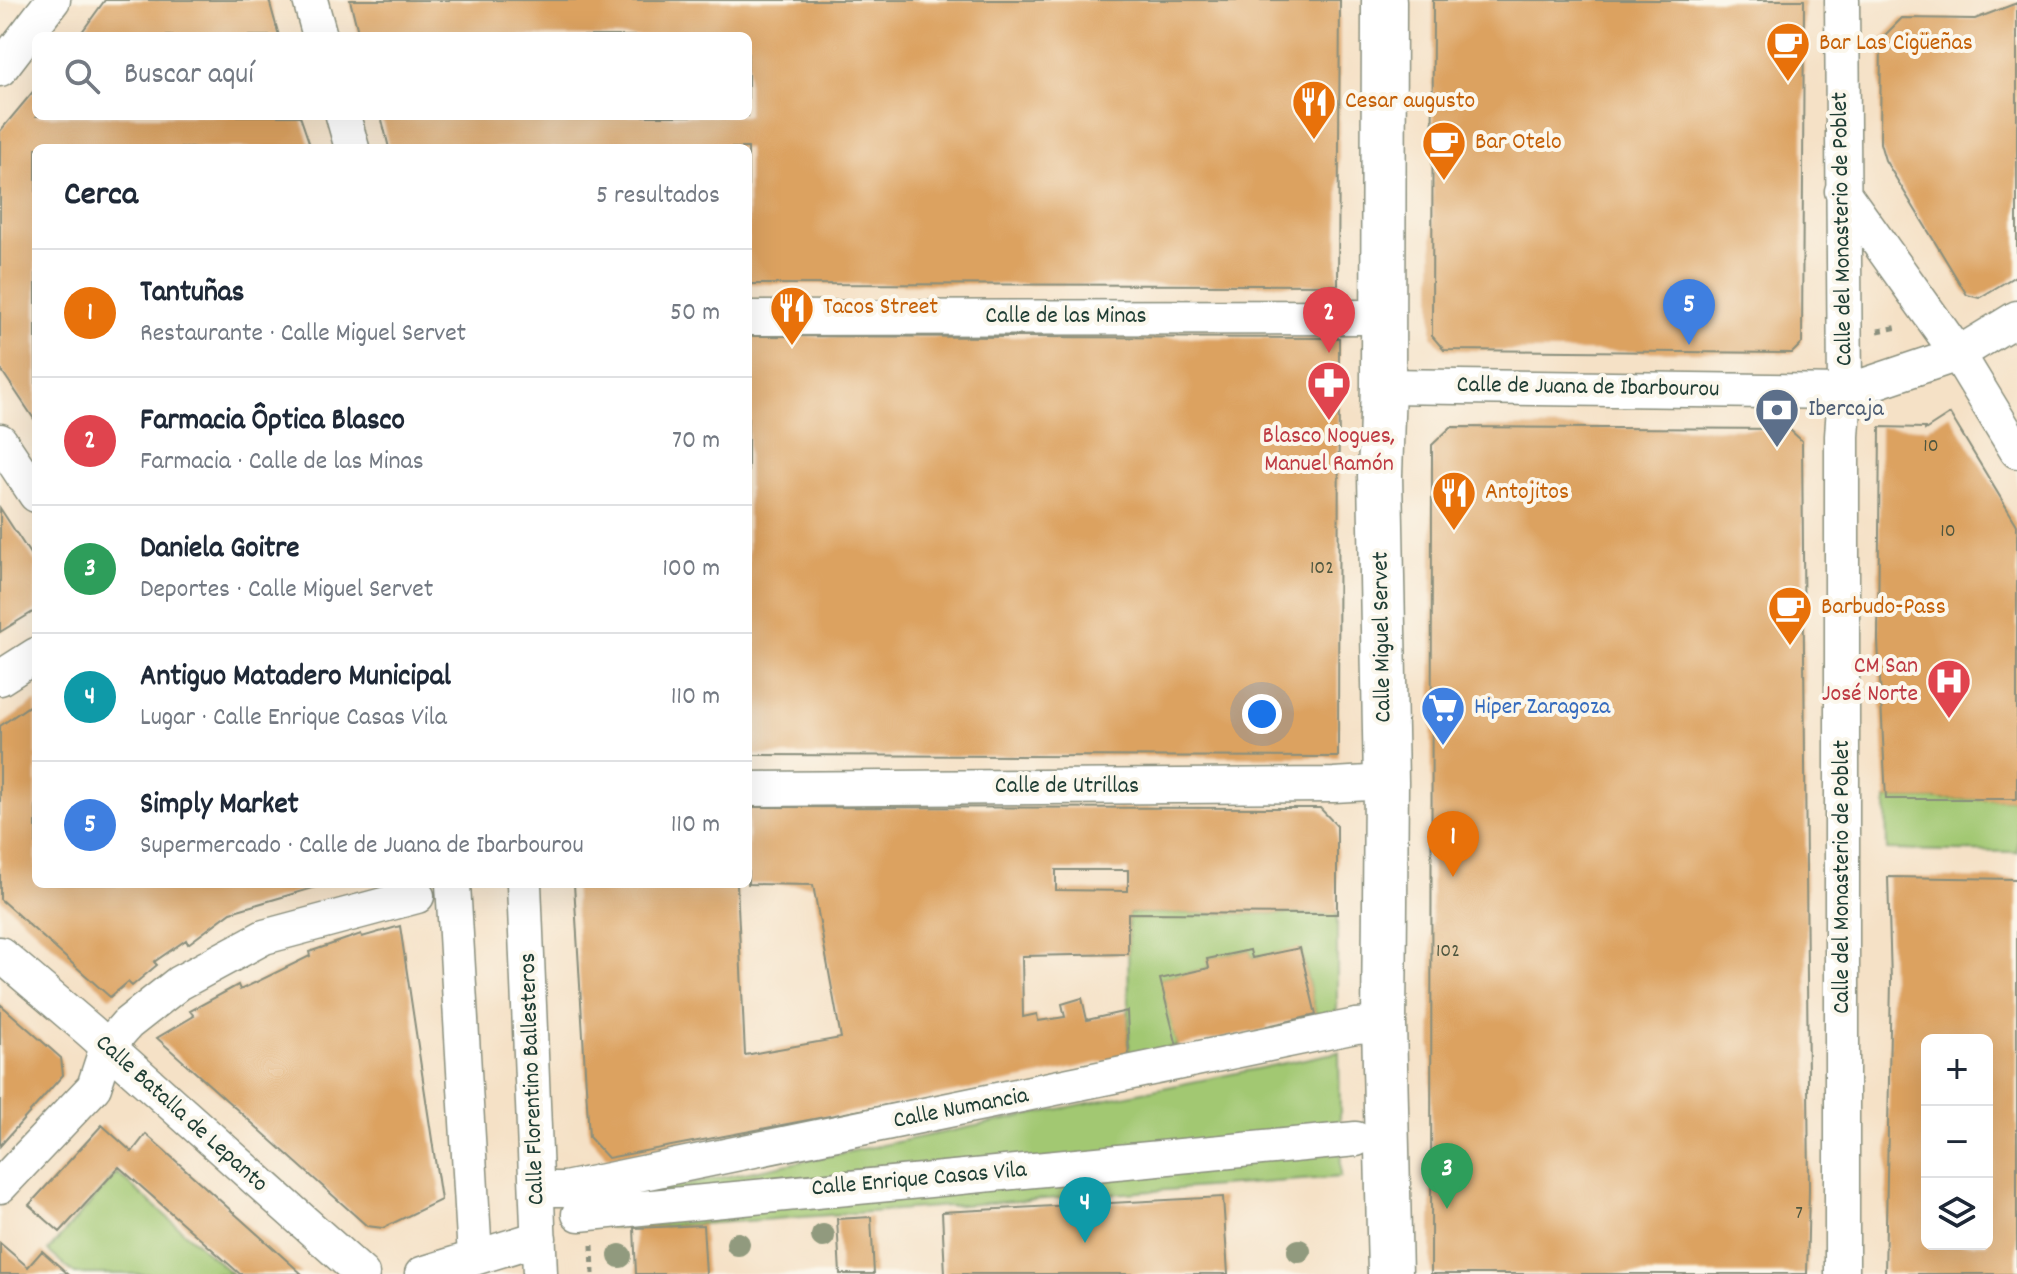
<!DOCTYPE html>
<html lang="es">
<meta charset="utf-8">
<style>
body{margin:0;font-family:Dekko,sans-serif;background:#f6f6f7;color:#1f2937}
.controls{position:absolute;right:24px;bottom:24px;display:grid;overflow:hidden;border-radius:12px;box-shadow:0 8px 32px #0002}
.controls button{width:72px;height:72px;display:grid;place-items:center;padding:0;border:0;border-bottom:2px solid #e0e1e3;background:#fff;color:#1f2937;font:40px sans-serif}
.you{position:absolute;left:1262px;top:714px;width:28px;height:28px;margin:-20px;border:6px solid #fff;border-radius:50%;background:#1a73e8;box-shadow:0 0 0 12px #1a73e833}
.badge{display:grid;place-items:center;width:52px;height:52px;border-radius:50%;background:#c8321e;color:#fff;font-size:26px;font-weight:700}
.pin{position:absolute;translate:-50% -66px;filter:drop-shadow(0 2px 4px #0008)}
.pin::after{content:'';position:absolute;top:42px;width:28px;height:24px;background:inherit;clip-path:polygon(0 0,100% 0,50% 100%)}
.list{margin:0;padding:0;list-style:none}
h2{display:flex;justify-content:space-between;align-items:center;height:104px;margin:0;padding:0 32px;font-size:34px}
h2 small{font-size:26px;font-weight:400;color:#747a83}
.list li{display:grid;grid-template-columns:52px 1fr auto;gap:24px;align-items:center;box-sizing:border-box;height:128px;padding:0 32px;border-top:2px solid #e0e1e3}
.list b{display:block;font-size:30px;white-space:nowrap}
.list p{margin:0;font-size:26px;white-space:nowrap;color:#747a83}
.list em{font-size:26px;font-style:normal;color:#747a83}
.icon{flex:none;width:44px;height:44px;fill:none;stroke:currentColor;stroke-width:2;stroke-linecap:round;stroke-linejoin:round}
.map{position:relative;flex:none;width:2017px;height:1274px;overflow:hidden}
.search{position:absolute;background:#fff;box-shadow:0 8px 32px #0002;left:32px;top:32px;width:720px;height:88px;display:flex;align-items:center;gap:20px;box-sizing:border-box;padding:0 28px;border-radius:12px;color:#747a83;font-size:30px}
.panel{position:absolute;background:#fff;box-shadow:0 8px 32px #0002;left:32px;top:144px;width:720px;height:744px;border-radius:12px}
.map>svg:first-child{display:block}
</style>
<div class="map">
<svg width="2017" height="1274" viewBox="0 0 2017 1274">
<rect width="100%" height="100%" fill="#fbf7ec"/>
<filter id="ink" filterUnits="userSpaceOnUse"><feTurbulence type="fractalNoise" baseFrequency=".0125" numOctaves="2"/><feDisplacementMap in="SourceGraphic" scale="16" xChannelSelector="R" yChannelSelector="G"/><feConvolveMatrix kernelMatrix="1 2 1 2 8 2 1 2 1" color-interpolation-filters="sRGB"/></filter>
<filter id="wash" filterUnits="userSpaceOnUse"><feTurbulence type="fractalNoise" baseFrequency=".006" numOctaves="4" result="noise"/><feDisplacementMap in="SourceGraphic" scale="32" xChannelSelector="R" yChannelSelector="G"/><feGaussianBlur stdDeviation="1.8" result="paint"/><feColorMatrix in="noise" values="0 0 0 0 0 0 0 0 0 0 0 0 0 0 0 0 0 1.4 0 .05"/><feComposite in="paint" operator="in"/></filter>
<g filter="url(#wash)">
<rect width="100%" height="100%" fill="#f5e1c6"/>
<path fill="#a2c872" stroke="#608253" stroke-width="2" d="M1886,799H2017V852L1887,850Z
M1128,913L1337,914V1011L1316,1015L1300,949L1252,958L1249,950L1208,959L1209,968L1161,979L1177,1046L1129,1056Z
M1339,1052L1341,1177L762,1220L634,1228L609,1227L612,1200Z
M117,1173L232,1274H75L48,1251Z"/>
<g id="blocks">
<path fill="#dca260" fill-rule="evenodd" d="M105,0H269L279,36H79Z
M350,0H1340L1338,285L748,284V148H389L381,116H748V36H359Z
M1433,0H1804L1802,343L1792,353L1444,350L1432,336Z
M2017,3V275L1979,298L1967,295L1885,160L1880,143L1881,39L1902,18L1975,19Z
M36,88V116H300L311,148H36V422L0,368V131Z
M748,336L1339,338L1338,757L748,755Z
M1950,414L2017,525V799H1886L1878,641L1880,427L1925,428V430Z
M1451,427L1789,429L1802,441L1809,1190L1807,1274H1431L1432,445Z
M0,508L36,563V610L0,632Z
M36,701V884L323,885L231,912L188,944L186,940L154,962L157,965L132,986L128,982L110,997L0,899V726Z
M748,807L1320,808L1337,826V914L1128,913V954L1022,956L1023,1017L1037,1014L1038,1021L1065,1017L1062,1004L1082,998L1087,1020L1127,1011L1129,1056L1024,1079L608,1158L589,1137L574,884H737L745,1055L841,1038L813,885L748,884ZM1056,870H1128V891L1056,890Z
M1888,877L2017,879V1274H1885L1891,981ZM1927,1040H1987V1244H1927Z
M400,926L441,1200L383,1228L367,1226L157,1038L194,1016L190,1011L238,985L240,990L310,956L309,952L361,934L362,937Z
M1300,948L1316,1015L1267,1026L1268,1029L1177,1046L1160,979L1209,968L1207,959L1250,950L1252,958Z
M0,1004L61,1058L63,1075L0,1146Z
M102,1125L132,1152L146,1134L302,1274H240L119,1167L60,1232L29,1205Z
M1223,1197L1228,1274H945L942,1212Z
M871,1217L874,1274H840L837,1219Z
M703,1225L706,1274H636L634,1228Z
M0,1243L28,1267L42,1251L68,1274H0Z"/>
</g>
</g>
<g filter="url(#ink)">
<use href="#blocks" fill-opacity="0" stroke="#8a8f7d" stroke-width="2"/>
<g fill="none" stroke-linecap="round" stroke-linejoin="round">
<g stroke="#8a8f7d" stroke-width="37">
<path id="minor" d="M310,0L320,36
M1842,0L1845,392L1842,436V1274
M0,69L53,0
M343,116L352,148
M1842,191L1958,354L2017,451
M748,318L1383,317
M1383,386L1845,392L1958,354L2017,318
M0,441L36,495
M0,678L36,655
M748,789L1334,785L1386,782
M453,884L475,1257
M524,884L540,1274
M0,954L89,1030L362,1274
M0,1186L94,1087L107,1047L127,1024L179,983L264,937L417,896
M538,1189H565L1356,1026L1384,1024
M579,1214L1356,1139
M422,1274L539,1238"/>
</g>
<g stroke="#8a8f7d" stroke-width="47">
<path id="major" d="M1384,0L1383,386L1380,475L1386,782L1384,1024L1390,1274"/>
</g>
<path stroke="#8a8f7d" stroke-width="5" stroke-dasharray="6 6" stroke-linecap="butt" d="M1878,331L1899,327
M592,1245L593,1274"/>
<use href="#minor" stroke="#fff" stroke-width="34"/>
<use href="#major" stroke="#fff" stroke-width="44"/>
</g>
<g fill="#919a7e">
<circle cx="823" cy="1236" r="12"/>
<circle cx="738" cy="1244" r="12"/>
<circle cx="1299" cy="1251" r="12"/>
<circle cx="620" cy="1256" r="12"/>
</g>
</g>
<defs>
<g id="cafe-pin" transform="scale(2.3)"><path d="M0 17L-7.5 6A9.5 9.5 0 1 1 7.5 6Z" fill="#e8710a" stroke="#fbf7ec"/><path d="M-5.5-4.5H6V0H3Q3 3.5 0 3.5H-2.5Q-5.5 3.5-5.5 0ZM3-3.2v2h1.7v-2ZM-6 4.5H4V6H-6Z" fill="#fff"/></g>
<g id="restaurant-pin" transform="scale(2.3)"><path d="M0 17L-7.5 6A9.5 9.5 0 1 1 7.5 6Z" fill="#e8710a" stroke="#fbf7ec"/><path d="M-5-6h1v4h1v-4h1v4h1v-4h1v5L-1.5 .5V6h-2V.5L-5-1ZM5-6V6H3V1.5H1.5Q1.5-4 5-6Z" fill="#fff"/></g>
<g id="pharmacy-pin" transform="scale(2.3)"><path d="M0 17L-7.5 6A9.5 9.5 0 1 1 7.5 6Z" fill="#e0444e" stroke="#fbf7ec"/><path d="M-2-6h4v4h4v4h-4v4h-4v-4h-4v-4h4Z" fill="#fff"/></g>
<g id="bank-pin" transform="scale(2.3)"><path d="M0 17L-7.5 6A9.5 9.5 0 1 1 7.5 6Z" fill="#5c6f8a" stroke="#fbf7ec"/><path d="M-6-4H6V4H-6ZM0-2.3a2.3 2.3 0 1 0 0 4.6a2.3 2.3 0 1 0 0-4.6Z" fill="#fff"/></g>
<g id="hospital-pin" transform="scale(2.3)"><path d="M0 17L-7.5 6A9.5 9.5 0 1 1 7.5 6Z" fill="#e0444e" stroke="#fbf7ec"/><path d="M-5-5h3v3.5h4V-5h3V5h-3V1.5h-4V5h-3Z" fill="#fff"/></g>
<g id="supermarket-pin" transform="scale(2.3)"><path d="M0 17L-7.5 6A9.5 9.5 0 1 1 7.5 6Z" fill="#3f7fe0" stroke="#fbf7ec"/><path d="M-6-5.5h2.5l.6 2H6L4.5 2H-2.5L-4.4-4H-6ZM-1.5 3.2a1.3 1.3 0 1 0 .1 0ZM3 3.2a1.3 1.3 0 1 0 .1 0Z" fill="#fff"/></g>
</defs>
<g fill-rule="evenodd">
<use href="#cafe-pin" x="1788" y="44"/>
<use href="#restaurant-pin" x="1314" y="102"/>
<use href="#cafe-pin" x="1444" y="143"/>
<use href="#restaurant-pin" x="792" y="308"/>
<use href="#pharmacy-pin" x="1329" y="383"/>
<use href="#bank-pin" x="1777" y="410"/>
<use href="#restaurant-pin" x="1454" y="493"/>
<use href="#cafe-pin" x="1790" y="608"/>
<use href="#hospital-pin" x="1949" y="681"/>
<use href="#supermarket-pin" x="1443" y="708"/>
</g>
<g text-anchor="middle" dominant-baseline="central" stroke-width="8" stroke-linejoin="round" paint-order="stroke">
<g font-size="20" fill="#4e563f">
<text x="1931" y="447">10</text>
<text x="1948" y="532">10</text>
<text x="1322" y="569">102</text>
<text x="1448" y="952">102</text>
<text x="1799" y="1214">7</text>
</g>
<g font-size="24" fill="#c56008" stroke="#fbf7ec" text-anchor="start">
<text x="1819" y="44">Bar Las Cigüeñas</text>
<text x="1345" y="102">Cesar augusto</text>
<text x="1475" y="143">Bar Otelo</text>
<text x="823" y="308">Tacos Street</text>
<text x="1485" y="493">Antojitos</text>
<text x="1821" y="608">Barbudo-Pass</text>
</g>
<g font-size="24" fill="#1f3d34" stroke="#fbf7ec">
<text transform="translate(1843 229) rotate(-91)">Calle del Monasterio de Poblet</text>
<text x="1066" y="317">Calle de las Minas</text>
<text transform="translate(1588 388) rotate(1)">Calle de Juana de Ibarbourou</text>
<text transform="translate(1383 637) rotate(-91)">Calle Miguel Servet</text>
<text x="1067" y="787">Calle de Utrillas</text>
<text transform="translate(1843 877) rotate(-90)">Calle del Monasterio de Poblet</text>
<text transform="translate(533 1079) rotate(-92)">Calle Florentino Ballesteros</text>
<text transform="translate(961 1109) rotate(-11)">Calle Numancia</text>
<text transform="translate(181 1114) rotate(42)">Calle Batalla de Lepanto</text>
<text transform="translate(919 1180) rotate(-5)">Calle Enrique Casas Vila</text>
</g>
<g font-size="24" fill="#4e5e75" stroke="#fbf7ec" text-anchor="start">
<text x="1808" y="410">Ibercaja</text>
</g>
<g font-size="24" fill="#be3a42" stroke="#fbf7ec">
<text x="1329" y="437">Blasco Nogues,<tspan x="1329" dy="28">Manuel Ramón</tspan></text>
<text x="1918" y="667" text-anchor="end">CM San<tspan x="1918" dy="28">José Norte</tspan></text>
</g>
<g font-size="24" fill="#366cbe" stroke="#fbf7ec" text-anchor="start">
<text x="1474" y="708">Hiper Zaragoza</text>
</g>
</g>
</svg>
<div class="controls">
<button>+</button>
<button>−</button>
<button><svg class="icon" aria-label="layers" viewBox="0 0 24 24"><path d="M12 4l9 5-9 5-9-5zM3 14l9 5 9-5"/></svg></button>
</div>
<div class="you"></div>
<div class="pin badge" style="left:1453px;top:877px;background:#e8710a">1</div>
<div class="pin badge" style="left:1329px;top:353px;background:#e0444e">2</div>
<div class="pin badge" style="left:1447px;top:1209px;background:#2e9e5b">3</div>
<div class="pin badge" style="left:1085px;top:1243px;background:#0f9aa8">4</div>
<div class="pin badge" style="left:1689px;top:345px;background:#3f7fe0">5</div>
<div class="search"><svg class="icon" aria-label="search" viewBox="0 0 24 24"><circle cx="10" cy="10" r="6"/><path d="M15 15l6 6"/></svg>Buscar aquí</div>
<section class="panel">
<h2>Cerca<small>5 resultados</small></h2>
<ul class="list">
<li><span class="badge" style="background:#e8710a">1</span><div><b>Tantuñas</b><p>Restaurante · Calle Miguel Servet</p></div><em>50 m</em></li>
<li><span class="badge" style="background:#e0444e">2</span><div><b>Farmacia Ôptica Blasco</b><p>Farmacia · Calle de las Minas</p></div><em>70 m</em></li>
<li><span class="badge" style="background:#2e9e5b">3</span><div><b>Daniela Goitre</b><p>Deportes · Calle Miguel Servet</p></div><em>100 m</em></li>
<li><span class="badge" style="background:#0f9aa8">4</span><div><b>Antiguo Matadero Municipal</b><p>Lugar · Calle Enrique Casas Vila</p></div><em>110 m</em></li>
<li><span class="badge" style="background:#3f7fe0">5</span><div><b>Simply Market</b><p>Supermercado · Calle de Juana de Ibarbourou</p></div><em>110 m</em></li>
</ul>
</section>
</div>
